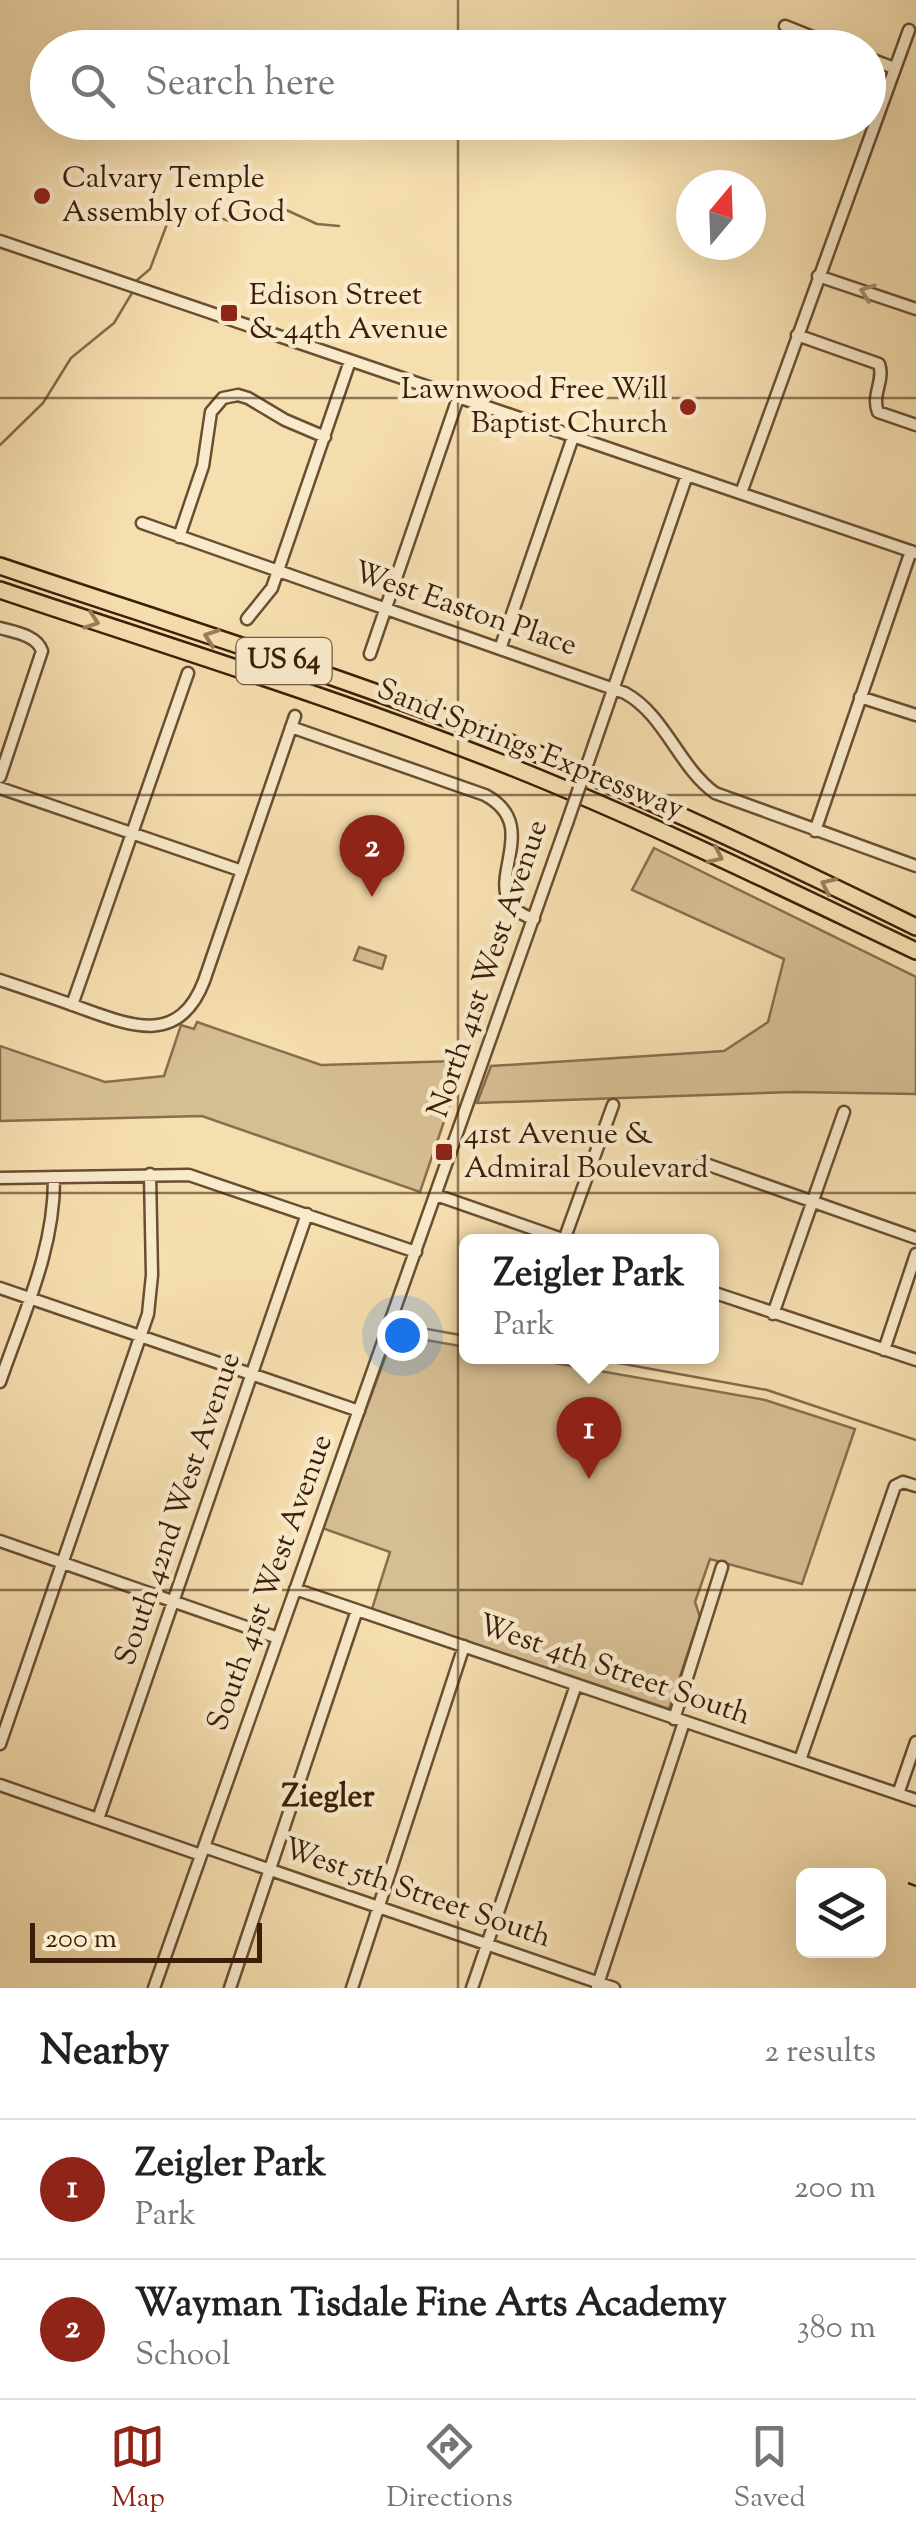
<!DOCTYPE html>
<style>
body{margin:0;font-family:"Sorts Mill Goudy",serif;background:#f2f2f2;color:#222}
.controls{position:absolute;right:30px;bottom:30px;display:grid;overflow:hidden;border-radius:15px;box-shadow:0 10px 40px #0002}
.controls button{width:90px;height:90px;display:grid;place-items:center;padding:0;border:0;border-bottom:2px solid #e0e0e0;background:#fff;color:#222;font:50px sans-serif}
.compass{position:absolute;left:676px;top:170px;width:90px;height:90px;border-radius:50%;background:#fff;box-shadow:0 10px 40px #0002;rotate:19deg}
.scale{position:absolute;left:30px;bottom:25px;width:232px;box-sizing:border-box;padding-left:10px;border:5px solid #3b1e08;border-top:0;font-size:28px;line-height:35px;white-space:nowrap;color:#3b1e08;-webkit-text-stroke:8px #f9eacb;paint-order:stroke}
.you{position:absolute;left:402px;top:1335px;width:35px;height:35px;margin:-25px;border:8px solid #fff;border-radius:50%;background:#1a73e8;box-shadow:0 0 0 15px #1a73e833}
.badge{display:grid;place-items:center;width:65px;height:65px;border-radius:50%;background:#8f2418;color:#fff;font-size:32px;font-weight:700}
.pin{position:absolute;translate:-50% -82px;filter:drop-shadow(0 2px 5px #0008)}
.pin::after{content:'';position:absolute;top:52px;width:35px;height:30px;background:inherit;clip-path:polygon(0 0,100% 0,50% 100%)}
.popup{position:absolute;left:459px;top:1234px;width:260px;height:130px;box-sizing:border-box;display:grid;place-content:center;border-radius:15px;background:#fff;filter:drop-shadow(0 2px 8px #0005);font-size:32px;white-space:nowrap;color:#767676}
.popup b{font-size:38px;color:#222}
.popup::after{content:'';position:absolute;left:50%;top:100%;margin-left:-20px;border:20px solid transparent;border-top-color:#fff}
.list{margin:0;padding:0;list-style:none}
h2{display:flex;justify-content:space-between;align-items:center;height:130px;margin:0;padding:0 40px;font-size:42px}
h2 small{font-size:32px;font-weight:400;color:#767676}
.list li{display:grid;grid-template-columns:65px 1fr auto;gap:30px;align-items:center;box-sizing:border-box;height:140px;padding:0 40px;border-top:2px solid #e0e0e0}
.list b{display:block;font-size:38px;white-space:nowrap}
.list p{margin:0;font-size:32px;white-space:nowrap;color:#767676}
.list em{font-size:32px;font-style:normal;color:#767676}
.icon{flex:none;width:55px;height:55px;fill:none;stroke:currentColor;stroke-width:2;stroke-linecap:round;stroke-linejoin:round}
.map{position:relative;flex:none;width:916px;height:1988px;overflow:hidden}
.search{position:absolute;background:#fff;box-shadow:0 10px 40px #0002;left:30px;right:30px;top:30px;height:110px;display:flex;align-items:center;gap:25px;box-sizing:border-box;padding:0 35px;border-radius:55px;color:#767676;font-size:38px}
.sheet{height:410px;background:#fff}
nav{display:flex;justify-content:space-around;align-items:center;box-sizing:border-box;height:140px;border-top:2px solid #e0e0e0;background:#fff;font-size:28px;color:#767676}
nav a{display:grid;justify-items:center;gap:5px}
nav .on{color:#8f2418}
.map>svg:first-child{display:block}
</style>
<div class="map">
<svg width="916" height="1988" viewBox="0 0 916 1988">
<rect width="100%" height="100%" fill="#f6dfaf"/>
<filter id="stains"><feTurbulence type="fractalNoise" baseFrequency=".002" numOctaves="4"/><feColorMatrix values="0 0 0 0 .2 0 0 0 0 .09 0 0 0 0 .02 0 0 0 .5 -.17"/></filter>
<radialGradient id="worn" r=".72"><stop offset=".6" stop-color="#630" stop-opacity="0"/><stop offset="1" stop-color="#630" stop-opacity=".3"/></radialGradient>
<path fill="#d6be93" stroke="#886e4e" stroke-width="2.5" d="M654,848L916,977V1094L794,1092L477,1103L491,1066L724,1051L768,1022L784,959L632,890Z
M359,947L386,956L382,969L354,960Z
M197,1022L321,1065L457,1061L450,1104L420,1192L202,1116L0,1121V1046L105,1082L164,1076L181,1025L194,1029Z
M402,1330L426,1340L466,1347V1356L520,1357L765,1400L855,1429L802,1584L710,1559L695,1602L700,1617L669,1709L372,1609L390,1552L322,1528L392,1339Z"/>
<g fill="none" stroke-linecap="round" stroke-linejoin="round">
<path stroke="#856a4a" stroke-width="2.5" d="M136,281L150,269L167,224L179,212L189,210L230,221L282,208L317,224L339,226
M0,445L43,403L71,358L114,323L132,293
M405,1325L466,1336
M580,1356L767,1390L916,1440"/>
<g stroke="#6a4e32" stroke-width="15">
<path id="minor" d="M785,26L840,48
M868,58L894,68
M0,241L916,553
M818,276L916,309
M797,335L879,364C885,380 871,395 878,412L916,425
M741,493L909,30
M142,523L625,693C665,715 678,766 715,793L916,866
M179,537L203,466L211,412L223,398L238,395L248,398L285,420L325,437
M247,619L272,588L350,361
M0,628C14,632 37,635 42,651L0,777
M500,649L573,437
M370,654L458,398
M860,697L916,715
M291,727L485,795C551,830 465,897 534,919
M595,742L687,475
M0,788L242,871
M815,831L911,551
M0,980C27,989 54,998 81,1008C131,1026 179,1046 204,981L295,716
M72,1005L188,673
M703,1163L916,1238
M0,1178L189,1175L416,1252
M436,1195L568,1241
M564,1240L613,1105
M0,1288L359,1411
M712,1292L916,1360
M773,1314L844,1112
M884,1350L916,1254
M0,1382C23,1315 55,1249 54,1177
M0,1541L278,1638
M295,1589L916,1800
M674,1719L722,1567
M0,1744L148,1314L152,1275L150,1174
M800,1760L895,1486L903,1482L916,1486
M0,1785L201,1855
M898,1794L916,1742
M98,1819L307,1214
M204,1847L614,1988
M597,1987L684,1722
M154,1988L567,823
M230,1988L357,1610
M352,1988L464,1646
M472,1988L576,1685"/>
</g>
<g stroke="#3b1e08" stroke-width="20">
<path id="highway" d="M0,566C160,620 322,670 480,731C629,789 773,857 916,927
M0,590C170,647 342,700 509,766C647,821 781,887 916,951"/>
</g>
<use href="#minor" stroke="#f9eacb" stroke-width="10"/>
<use href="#highway" stroke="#f6dfaf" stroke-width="15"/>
<path stroke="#3b1e08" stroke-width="2.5" stroke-dasharray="18 18" stroke-linecap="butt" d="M908,1883L916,1886"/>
<g stroke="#6a4e32" stroke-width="15" stroke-linecap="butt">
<path id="minor-bridge" d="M567,823L595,742"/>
</g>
<use href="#minor-bridge" stroke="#f9eacb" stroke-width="10"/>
</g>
<defs><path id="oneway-chevron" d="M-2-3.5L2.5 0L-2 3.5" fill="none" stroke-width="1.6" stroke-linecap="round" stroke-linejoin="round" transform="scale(2.5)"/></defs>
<use stroke="#a48e73" href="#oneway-chevron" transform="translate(867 292) rotate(-161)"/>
<g stroke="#987e5c">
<use href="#oneway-chevron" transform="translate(92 621) rotate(19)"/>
<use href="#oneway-chevron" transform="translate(211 637) rotate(-161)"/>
<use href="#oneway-chevron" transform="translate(716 856) rotate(25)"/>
<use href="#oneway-chevron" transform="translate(828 885) rotate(-155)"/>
</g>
<path fill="none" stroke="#3b1e08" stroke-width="2.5" stroke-opacity="0.55" d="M458,0V48M458,122V1988M0,398H916M0,795H916M0,1193H916M0,1590H916"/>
<g fill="#8f2418" stroke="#f9eacb" stroke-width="4">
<circle cx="42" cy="196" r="10"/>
<rect x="219" y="303" width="20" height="20" rx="5"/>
<circle cx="688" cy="407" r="10"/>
<rect x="434" y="1142" width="20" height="20" rx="5"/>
</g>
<g text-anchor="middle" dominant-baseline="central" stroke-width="9" stroke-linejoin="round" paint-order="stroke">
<rect fill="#f9eacb" stroke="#745b42" stroke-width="2.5" x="236.5" y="638" width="95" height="46" rx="8"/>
<g font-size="28" font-weight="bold" fill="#3b1e08">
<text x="284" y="661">US 64</text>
</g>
<g font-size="30" fill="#3b1e08" stroke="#f9eacb" text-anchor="start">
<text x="62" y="179">Calvary Temple<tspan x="62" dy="34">Assembly of God</tspan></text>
<text x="249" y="296">Edison Street<tspan x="249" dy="34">&amp; 44th Avenue</tspan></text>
<text x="668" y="390" text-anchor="end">Lawnwood Free Will<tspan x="668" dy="34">Baptist Church</tspan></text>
<text x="464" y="1135">41st Avenue &amp;<tspan x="464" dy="34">Admiral Boulevard</tspan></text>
</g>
<g font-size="30" fill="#3b1e08" stroke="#f9eacb">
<text transform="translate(465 610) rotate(19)">West Easton Place</text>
<text transform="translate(530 750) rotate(22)">Sand Springs Expressway</text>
<text transform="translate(489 969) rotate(-71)">North 41st West Avenue</text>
<text transform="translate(179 1509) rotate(-71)">South 42nd West Avenue</text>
<text transform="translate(271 1583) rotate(-70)">South 41st West Avenue</text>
<text transform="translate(614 1671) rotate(19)">West 4th Street South</text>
<text transform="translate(417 1894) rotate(19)">West 5th Street South</text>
</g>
<g font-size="32" font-weight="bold" fill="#3b1e08" stroke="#f9eacb">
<text x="328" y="1798">Ziegler</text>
</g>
</g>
<rect width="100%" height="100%" filter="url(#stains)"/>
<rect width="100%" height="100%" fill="url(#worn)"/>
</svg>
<div class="controls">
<button><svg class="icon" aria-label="layers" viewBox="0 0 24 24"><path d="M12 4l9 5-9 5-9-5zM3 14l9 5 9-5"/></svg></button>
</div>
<svg class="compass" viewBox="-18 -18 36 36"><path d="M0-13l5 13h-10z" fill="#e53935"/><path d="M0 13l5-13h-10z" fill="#767676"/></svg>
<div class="scale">200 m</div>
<div class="you"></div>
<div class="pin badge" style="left:589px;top:1479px">1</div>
<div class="popup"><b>Zeigler Park</b>Park</div>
<div class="pin badge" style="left:372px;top:897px">2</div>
<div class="search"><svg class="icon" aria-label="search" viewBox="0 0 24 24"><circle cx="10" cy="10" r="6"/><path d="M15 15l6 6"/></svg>Search here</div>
</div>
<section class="sheet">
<h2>Nearby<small>2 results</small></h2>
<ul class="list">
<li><span class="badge">1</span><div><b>Zeigler Park</b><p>Park</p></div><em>200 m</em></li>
<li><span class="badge">2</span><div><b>Wayman Tisdale Fine Arts Academy</b><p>School</p></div><em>380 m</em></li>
</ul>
</section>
<nav>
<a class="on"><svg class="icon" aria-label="map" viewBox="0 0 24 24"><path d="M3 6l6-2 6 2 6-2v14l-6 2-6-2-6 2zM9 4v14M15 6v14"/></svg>Map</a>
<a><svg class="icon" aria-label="directions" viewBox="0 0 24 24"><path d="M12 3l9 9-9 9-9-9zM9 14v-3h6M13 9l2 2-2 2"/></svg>Directions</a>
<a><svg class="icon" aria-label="saved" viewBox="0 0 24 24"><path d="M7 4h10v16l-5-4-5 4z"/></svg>Saved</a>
</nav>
